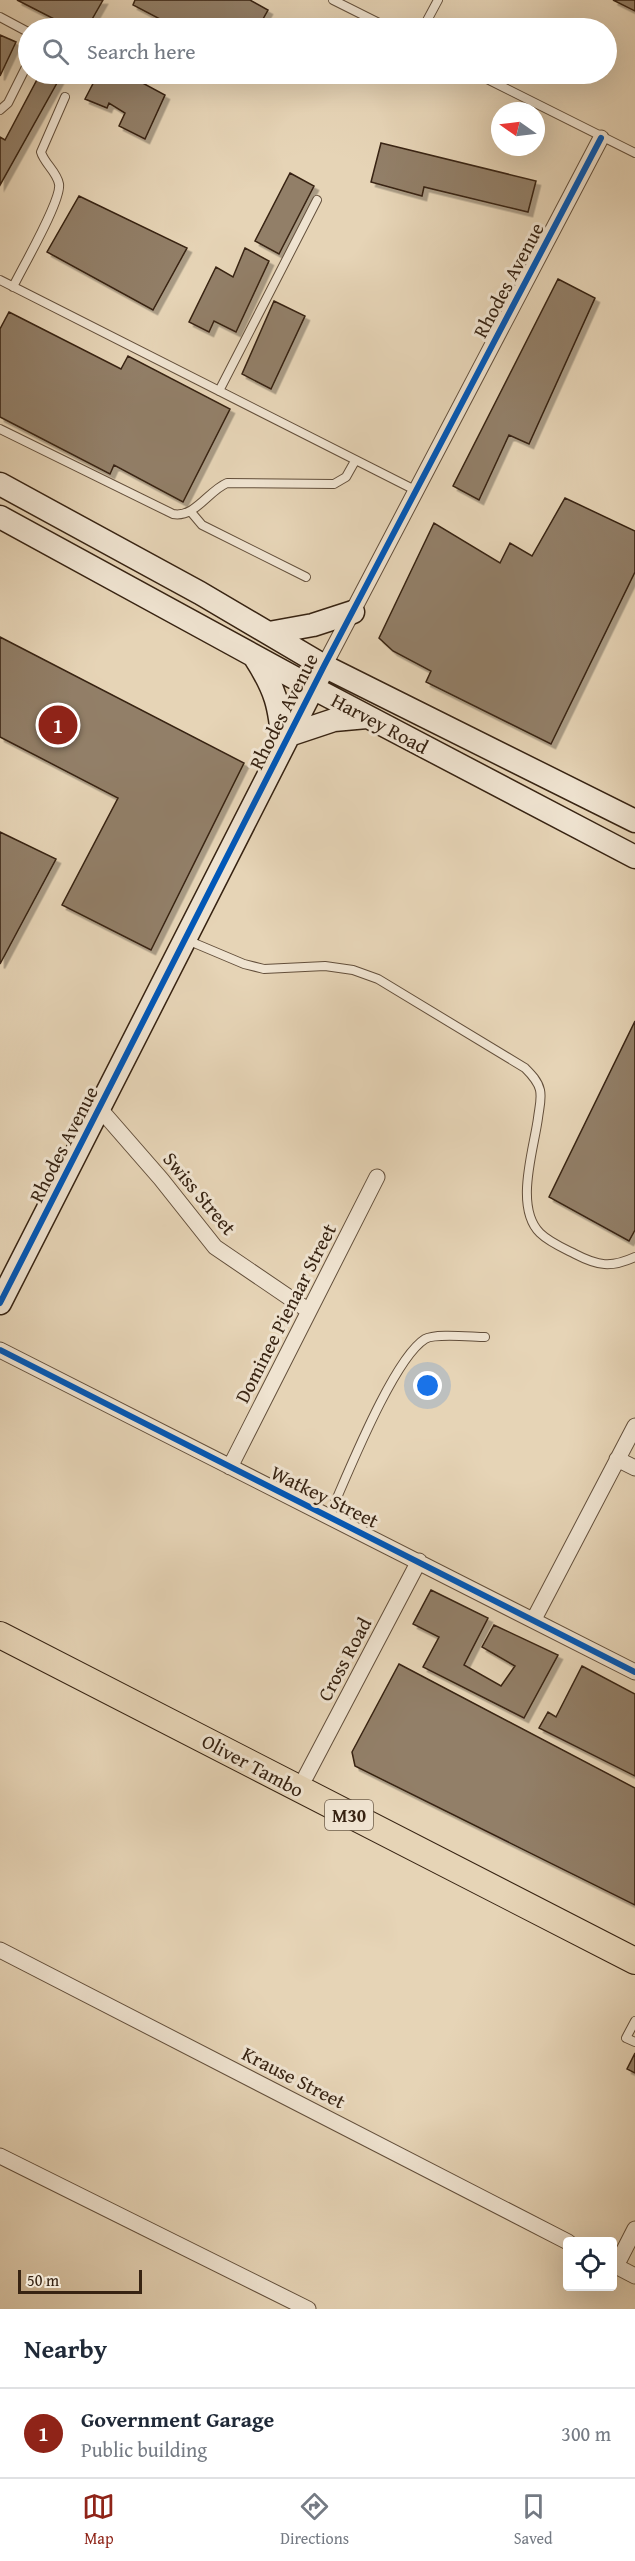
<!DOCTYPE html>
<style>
body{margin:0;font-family:"Gentium Book Plus",serif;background:#f2f2f3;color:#1f2937}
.controls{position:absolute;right:18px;bottom:18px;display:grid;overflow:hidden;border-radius:6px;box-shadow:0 6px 24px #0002}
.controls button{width:54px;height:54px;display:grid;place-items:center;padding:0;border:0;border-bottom:2px solid #e0e1e3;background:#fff;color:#1f2937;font:30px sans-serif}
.compass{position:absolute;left:491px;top:102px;width:54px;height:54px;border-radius:50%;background:#fff;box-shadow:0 6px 24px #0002;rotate:284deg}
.scale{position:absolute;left:18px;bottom:15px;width:124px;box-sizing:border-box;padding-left:6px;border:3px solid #372312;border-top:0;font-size:16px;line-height:21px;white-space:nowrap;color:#372312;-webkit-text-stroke:4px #efe3d0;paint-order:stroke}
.you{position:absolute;left:428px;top:1386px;width:21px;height:21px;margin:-15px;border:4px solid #fff;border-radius:50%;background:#1a73e8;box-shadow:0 0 0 9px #1a73e833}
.badge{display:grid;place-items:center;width:39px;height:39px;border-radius:50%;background:#8f2418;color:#fff;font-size:20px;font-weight:700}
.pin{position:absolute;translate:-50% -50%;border:3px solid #fff;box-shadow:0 2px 6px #0006}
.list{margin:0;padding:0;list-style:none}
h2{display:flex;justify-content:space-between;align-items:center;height:78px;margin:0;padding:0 24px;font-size:26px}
h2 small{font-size:20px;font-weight:400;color:#747a83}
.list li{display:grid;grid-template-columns:39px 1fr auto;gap:18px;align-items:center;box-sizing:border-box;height:90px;padding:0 24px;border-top:2px solid #e0e1e3}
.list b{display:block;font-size:22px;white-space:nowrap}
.list p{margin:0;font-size:20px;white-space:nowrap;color:#747a83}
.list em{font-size:20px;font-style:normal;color:#747a83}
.icon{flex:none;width:33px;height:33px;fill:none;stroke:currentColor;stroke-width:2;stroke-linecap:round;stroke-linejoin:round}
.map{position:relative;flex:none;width:635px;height:2309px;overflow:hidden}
.search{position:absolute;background:#fff;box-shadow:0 6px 24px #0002;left:18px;right:18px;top:18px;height:66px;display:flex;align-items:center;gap:15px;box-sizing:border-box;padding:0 21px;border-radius:33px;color:#747a83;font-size:22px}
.sheet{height:168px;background:#fff}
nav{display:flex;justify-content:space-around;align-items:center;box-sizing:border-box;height:84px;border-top:2px solid #e0e1e3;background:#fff;font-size:16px;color:#747a83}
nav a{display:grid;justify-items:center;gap:3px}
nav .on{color:#8f2418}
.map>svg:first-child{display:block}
</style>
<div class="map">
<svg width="635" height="2309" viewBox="0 0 635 2309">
<defs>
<filter id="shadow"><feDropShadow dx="4.5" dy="4.5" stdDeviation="0" flood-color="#0004"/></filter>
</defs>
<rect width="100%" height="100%" fill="#e6d4b6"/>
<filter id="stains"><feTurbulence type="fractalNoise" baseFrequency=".00333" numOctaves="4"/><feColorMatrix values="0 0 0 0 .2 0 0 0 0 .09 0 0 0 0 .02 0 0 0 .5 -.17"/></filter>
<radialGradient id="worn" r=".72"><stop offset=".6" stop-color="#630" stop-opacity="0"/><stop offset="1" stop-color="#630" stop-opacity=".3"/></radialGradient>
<path fill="#927f67" stroke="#372312" stroke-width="1.5" filter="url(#shadow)" d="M17,0H103L87,28H64L66,25Z
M135,0H250L268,10L258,28H177L133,5Z
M613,0H635V11Z
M0,35L16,42L0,76Z
M40,74H62L0,185V137L5,140Z
M98,74H126L165,95L145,139L119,126L125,113L109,103L107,108L85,99Z
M381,143L536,181L528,212L424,187L422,196L371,182Z
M290,173L314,186L279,254L255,241Z
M79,196L187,248L153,310L47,252Z
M245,248L269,261L236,332L214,321L209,332L189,322L216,267L233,277Z
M558,279L595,298L529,444L509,435L479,500L453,486Z
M274,301L305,316L271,389L242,374Z
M9,312L121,369L128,356L230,409L183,502L114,465L110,474L0,417V329Z
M565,498L635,531V572L551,744L426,682L431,671L393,651L379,638L434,523L500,563L510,543L532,556Z
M0,637L244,763L151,950L62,905L118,798L0,737Z
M0,832L56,859L0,964Z
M635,1021V1230L629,1241L549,1197Z
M431,1590L488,1618L464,1665L501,1686L515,1666L482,1647L494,1625L558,1655L524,1718L423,1667L439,1637L413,1624Z
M399,1664L635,1788V1905L355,1766L352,1752Z
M582,1666L635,1694V1776L539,1728L548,1712L556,1717Z
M635,2053V2073L627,2069Z"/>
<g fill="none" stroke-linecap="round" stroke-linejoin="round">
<g stroke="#634f3b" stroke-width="10">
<path id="lane" d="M333,0L389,28
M0,17L28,32
M423,28L438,0
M477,74L635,153
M0,110L8,103L28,63
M0,280L415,490
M13,287C22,268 62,200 59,184C57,172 44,163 41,152L65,97
M219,391L317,200
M0,429L173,514C195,518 208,491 227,483L334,484L346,477L355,461
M191,512L202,525L306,577
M187,940L244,964L264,969L325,966L353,970L378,979L525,1068C531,1074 538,1081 540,1090C542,1099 539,1109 538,1118C534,1149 514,1207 540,1233C549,1242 563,1248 575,1254C598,1266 611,1268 635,1257
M329,1516C347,1476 393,1359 425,1339C435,1333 472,1337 485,1337
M635,2021L626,2038L635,2042"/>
</g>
<g stroke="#634f3b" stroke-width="17">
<path id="street" d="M324,666L601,138
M100,1109L161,1179L215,1247L309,1311
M0,1350L635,1672
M617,1459L635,1468
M230,1467L377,1177
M534,1619L635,1426
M306,1776L419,1561
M0,1950L568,2242
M0,2156L308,2309
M612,2264L635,2276
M616,2266L635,2229"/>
</g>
<g stroke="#372312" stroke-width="25">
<path id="secondary" d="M0,484L200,593L324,666L635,821
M0,517L313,688L635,857
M269,633L313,625L353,612
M254,656C276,690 280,706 283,746
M289,735L334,720L367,717
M0,1303L319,676"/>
</g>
<g stroke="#372312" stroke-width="28">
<path id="primary" d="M0,1635L635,1961"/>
</g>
<use href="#lane" stroke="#efe3d0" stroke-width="8"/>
<use href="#street" stroke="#efe3d0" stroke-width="15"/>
<use href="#secondary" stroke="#efe3d0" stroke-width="22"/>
<use href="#primary" stroke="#e6d4b6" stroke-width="26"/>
<g stroke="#efe3d0" stroke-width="10">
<path id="cycleway" d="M0,1303L324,666L601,138
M0,1350L635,1672"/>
</g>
<use href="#cycleway" stroke="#0057b8" stroke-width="6"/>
</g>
<g text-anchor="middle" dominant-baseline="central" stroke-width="6" stroke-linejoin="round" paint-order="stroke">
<rect fill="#efe3d0" stroke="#6e5d4b" stroke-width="1.5" x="325" y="1800" width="48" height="30" rx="4.5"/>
<g font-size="18" font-weight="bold" fill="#372312">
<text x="349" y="1815">M30</text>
</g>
<g font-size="20" fill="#372312" stroke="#efe3d0">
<text transform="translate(508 280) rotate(-62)">Rhodes Avenue</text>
<text transform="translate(283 711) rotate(-63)">Rhodes Avenue</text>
<text transform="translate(380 723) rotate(28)">Harvey Road</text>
<text transform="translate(63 1144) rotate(-63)">Rhodes Avenue</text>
<text transform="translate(200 1193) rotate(50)">Swiss Street</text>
<text transform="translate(285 1313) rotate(-63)">Dominee Pienaar Street</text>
<text transform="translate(325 1496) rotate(26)">Watkey Street</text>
<text transform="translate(344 1659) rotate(-62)">Cross Road</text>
<text transform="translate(253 1765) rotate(28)">Oliver Tambo</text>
<text transform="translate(294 2077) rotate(27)">Krause Street</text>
</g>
</g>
<rect width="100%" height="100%" filter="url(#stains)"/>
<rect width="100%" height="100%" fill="url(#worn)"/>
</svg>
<div class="controls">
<button><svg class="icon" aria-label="locate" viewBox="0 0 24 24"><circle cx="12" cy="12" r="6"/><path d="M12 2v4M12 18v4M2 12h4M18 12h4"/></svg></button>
</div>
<svg class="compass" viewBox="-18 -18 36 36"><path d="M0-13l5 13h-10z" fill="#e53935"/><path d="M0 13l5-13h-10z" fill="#747a83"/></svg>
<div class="scale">50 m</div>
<div class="you"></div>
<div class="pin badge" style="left:58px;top:725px">1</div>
<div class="search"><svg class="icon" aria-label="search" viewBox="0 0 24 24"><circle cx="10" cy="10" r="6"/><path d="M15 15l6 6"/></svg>Search here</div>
</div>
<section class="sheet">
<h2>Nearby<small></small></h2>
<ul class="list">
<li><span class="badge">1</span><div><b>Government Garage</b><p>Public building</p></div><em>300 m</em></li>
</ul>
</section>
<nav>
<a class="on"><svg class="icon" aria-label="map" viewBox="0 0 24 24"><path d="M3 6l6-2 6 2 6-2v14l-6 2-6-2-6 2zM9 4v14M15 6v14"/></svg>Map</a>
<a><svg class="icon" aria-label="directions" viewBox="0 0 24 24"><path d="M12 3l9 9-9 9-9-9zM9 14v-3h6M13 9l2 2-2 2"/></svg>Directions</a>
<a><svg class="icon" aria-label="saved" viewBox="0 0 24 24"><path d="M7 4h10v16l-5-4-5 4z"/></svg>Saved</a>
</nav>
